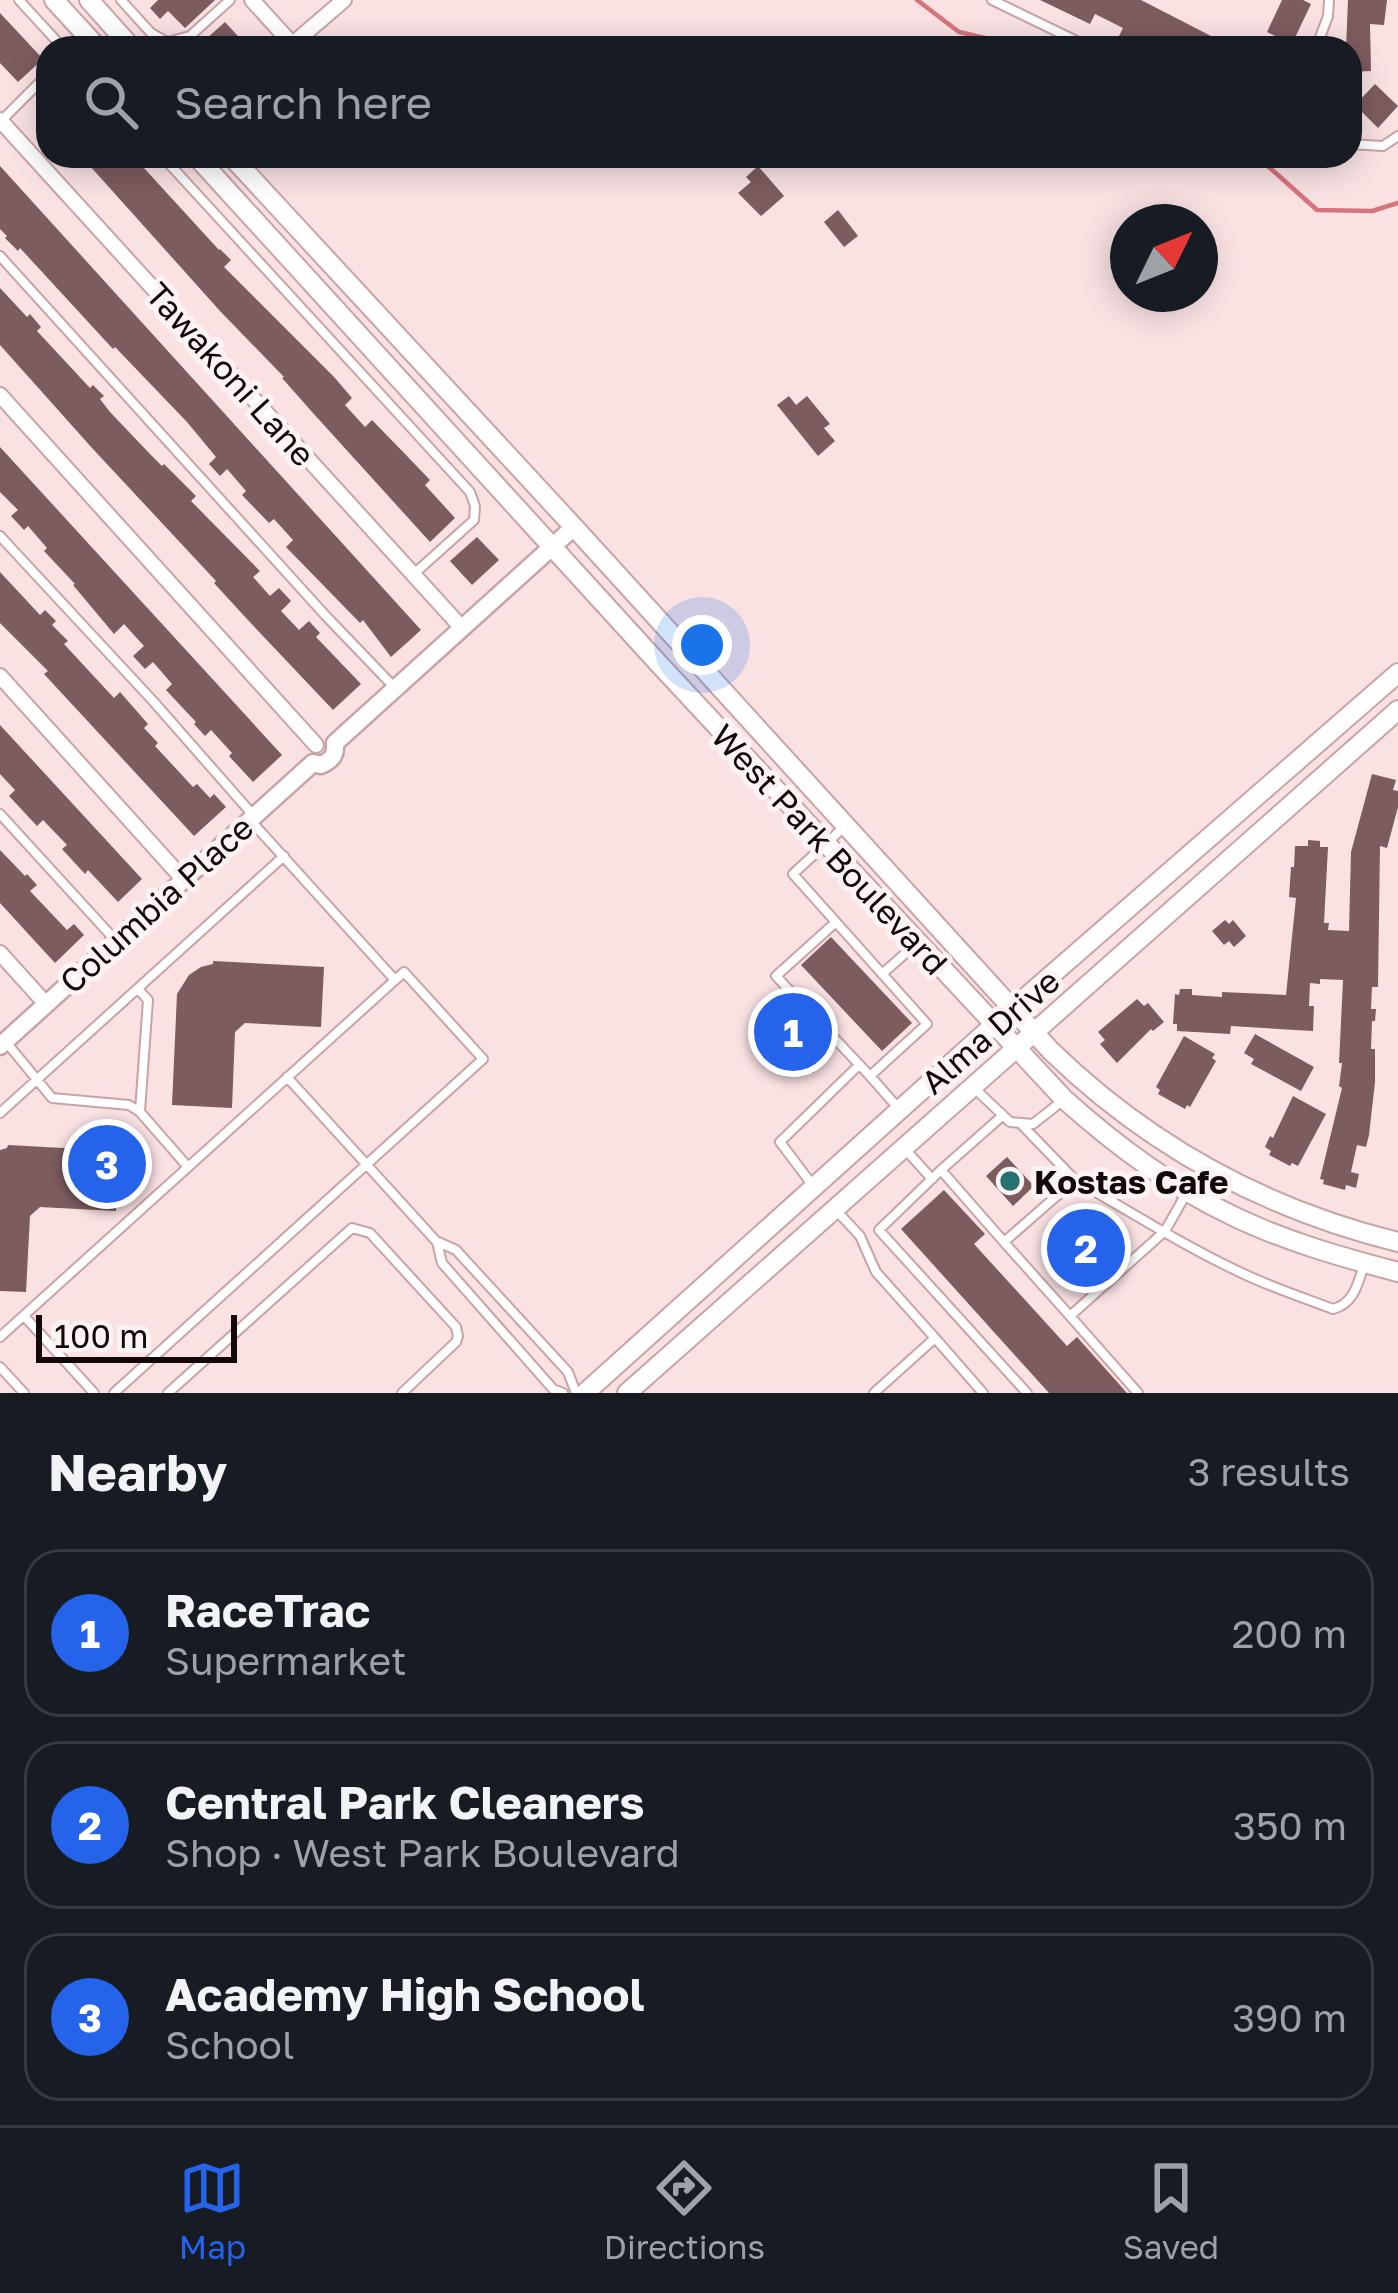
<!DOCTYPE html>
<meta charset="utf-8">
<style>
body{margin:0;font-family:"Golos Text",sans-serif;background:#242831;color:#f1f3f6}
.compass{position:absolute;left:1110px;top:204px;width:108px;height:108px;border-radius:50%;background:#171b24;box-shadow:0 6px 30px #0003;rotate:47deg}
.scale{position:absolute;left:36px;bottom:30px;width:201px;box-sizing:border-box;padding-left:12px;border:6px solid #140809;border-top:0;font-size:33px;line-height:42px;white-space:nowrap;color:#140809;-webkit-text-stroke:9px #fcf4f4;paint-order:stroke}
.you{position:absolute;left:702px;top:645px;width:42px;height:42px;margin:-30px;border:9px solid #fff;border-radius:50%;background:#1a73e8;box-shadow:0 0 0 18px #1a73e833}
.badge{display:grid;place-items:center;width:78px;height:78px;border-radius:50%;background:#2563eb;color:#fff;font-size:39px;font-weight:700}
.pin{position:absolute;translate:-50% -50%;border:6px solid #fff;box-shadow:0 3px 12px #0006}
.list{margin:0;padding:0;list-style:none}
h2{display:flex;justify-content:space-between;align-items:center;height:156px;margin:0;padding:0 48px;font-size:51px}
h2 small{font-size:39px;font-weight:400;color:#9ea1a6}
.list li{display:grid;grid-template-columns:78px 1fr auto;gap:36px;align-items:center;box-sizing:border-box;height:168px;margin:0 24px 24px;padding:0 24px;border:3px solid #363941;border-radius:36px}
.list b{display:block;font-size:45px;white-space:nowrap}
.list p{margin:0;font-size:39px;white-space:nowrap;color:#9ea1a6}
.list em{font-size:39px;font-style:normal;color:#9ea1a6}
.icon{flex:none;width:66px;height:66px;fill:none;stroke:currentColor;stroke-width:2;stroke-linecap:round;stroke-linejoin:round}
.map{position:relative;flex:none;width:1398px;height:1393px;overflow:hidden}
.search{position:absolute;background:#171b24;box-shadow:0 6px 30px #0003;left:36px;right:36px;top:36px;height:132px;display:flex;align-items:center;gap:30px;box-sizing:border-box;padding:0 42px;border-radius:36px;color:#9ea1a6;font-size:45px}
.sheet{height:732px;background:#171b24}
nav{display:flex;justify-content:space-around;align-items:center;box-sizing:border-box;height:168px;border-top:3px solid #363941;background:#171b24;font-size:33px;color:#9ea1a6}
nav a{display:grid;justify-items:center;gap:6px}
nav .on{color:#2563eb}
.map>svg:first-child{display:block}
</style>
<div class="map">
<svg width="1398" height="1393" viewBox="0 0 1398 1393">
<rect width="100%" height="100%" fill="#fae2e3"/>
<g fill="none" stroke-linecap="round" stroke-linejoin="round">
<path stroke="#d7737d" stroke-width="4.5" d="M917,0L959,32L1029,48
M1241,156L1269,167L1317,210L1372,211L1398,203"/>
</g>
<path fill="#7d5c5e" d="M158,0H215L185,28L168,11L160,19L150,8Z
M1040,0H1141L1211,36L1204,48H1172L1155,38L1151,46L1136,37L1132,45L1118,38L1123,28L1095,14L1090,24Z
M1282,0H1303L1311,4L1292,44L1267,32Z
M1348,0H1387L1384,25L1370,24L1371,71L1350,72V48H1346Z
M0,13L43,59L18,82L0,63Z
M225,22L249,48H196Z
M1375,84L1398,106L1378,128L1355,105Z
M81,156H133L219,250L220,249L231,260L224,267L335,378L352,398L345,405L365,427L372,420L407,456L430,480L425,485L455,518L430,542L313,413L282,378L284,377L220,311Z
M0,166L421,630L391,657L363,620L360,623L286,547L293,540L274,519L269,523L242,495L246,491L227,469L220,476L209,464L216,457L187,422L115,347L113,349L20,248L18,251L5,238L7,236L0,229Z
M758,166L784,196L761,216L738,193L751,182L746,177Z
M838,210L858,236L844,247L824,222Z
M0,288L27,317L30,314L41,327L37,331L90,388L93,385L104,396L100,399L110,412L150,454L162,466L164,464L196,496L191,501L260,571L253,577L270,596L279,588L291,601L281,611L299,630L309,621L320,633L316,637L361,684L333,710L246,618L214,583L216,581L92,448L0,345Z
M789,396L796,405L807,396L830,424L824,428L835,441L818,456L777,405Z
M0,447L282,755L253,782L229,756L232,753L211,730L205,736L194,724L196,722L166,690L172,684L153,662L145,669L133,656L144,646L124,624L114,634L73,585L75,584L44,551L47,548L28,526L24,530L11,516L18,510L0,492Z
M477,537L499,560L472,585L450,561Z
M0,572L40,615L45,610L56,621L52,625L68,641L64,644L114,698L120,692L148,724L144,728L158,743L155,746L193,787L197,784L210,798L214,794L226,807L194,836L44,674L48,671L0,623Z
M0,725L142,879L118,902L88,870L85,874L62,849L67,845L43,820L37,826L9,796L15,790L0,774Z
M1372,774L1396,780L1393,790L1398,791V807L1387,848L1380,846L1378,987H1372L1371,1009H1376L1375,1021H1372L1371,1049H1375V1082L1369,1135L1366,1147L1357,1145L1351,1172L1359,1174L1356,1188L1346,1185L1345,1190L1323,1184L1324,1180L1320,1179L1342,1088L1339,1086L1342,1063H1339L1343,980L1320,979V984L1310,983L1309,1006H1314L1313,1031L1231,1026L1230,1034L1177,1031V1024H1173L1175,994L1179,995L1180,989H1192V995L1222,997V992L1286,995L1296,898L1289,897L1291,867H1294L1295,846H1308V840L1320,841V847H1328L1324,923H1329L1328,930L1349,931L1351,852Z
M0,850L25,876L27,874L37,885L30,891L67,930L74,924L84,935L55,963L0,903Z
M1225,920L1229,924L1233,920L1246,936L1234,947L1229,941L1224,945L1212,931Z
M831,937L912,1023L882,1051L801,965Z
M213,961L324,967L321,1027L245,1023L235,1032L232,1108L172,1105L177,994L189,975L201,967L213,964Z
M778,995L799,1018L801,1015L815,1030L810,1035L825,1050L822,1054L827,1060L813,1073L808,1068L803,1073L794,1064L799,1059L757,1015Z
M1137,999L1144,1006L1148,1003L1164,1022L1153,1031L1151,1029L1117,1063L1100,1044L1105,1040L1098,1032Z
M1255,1034L1314,1067L1301,1091L1251,1064L1254,1059L1244,1053Z
M1184,1036L1215,1054L1212,1058L1216,1061L1190,1107L1187,1105L1185,1109L1158,1094L1160,1090L1156,1087Z
M1293,1096L1326,1114L1298,1166L1292,1163L1290,1166L1269,1155L1271,1151L1265,1147L1270,1136L1273,1138Z
M8,1145L118,1151L116,1211L40,1207L30,1216L26,1292L0,1291V1150L7,1148Z
M1007,1157L1034,1186L1013,1206L986,1176Z
M944,1190L985,1234L974,1244L1067,1346L1077,1337L1127,1393H1049L901,1229Z
M1092,1217L1118,1245L1079,1279L1054,1251Z"/>
<g fill="none" stroke-linecap="round" stroke-linejoin="round">
<g stroke="#c8a3a5" stroke-width="12">
<path id="service" d="M19,0L63,48
M121,0L151,33L167,42L190,36L230,0
M992,0L1091,48
M1316,48L1328,16L1329,0
M2,120L48,74
M1350,144L1383,146L1398,136
M162,156L470,492L475,506L474,520L415,573
M0,256L325,615L395,688
M0,536L153,701L253,815
M0,814L116,941
M251,821L395,980
M836,922L776,976L870,1076L927,1024L793,874L844,827
M882,974L916,944
M138,989L148,1000L140,1111
M6,1042L52,1098L129,1105L140,1112L188,1167
M870,1076L900,1110
M287,1077L436,1241L456,1250L568,1372L576,1393
M973,1087L1010,1122L1033,1124L1061,1102
M0,1113L284,856
M1022,1125L1075,1180
M904,1148L932,1179
M941,1170L1001,1117
M814,1187L780,1142L859,1065
M1186,1194L1165,1231L1070,1316L1004,1242L1075,1180C1131,1212 1187,1248 1246,1275C1274,1288 1304,1298 1333,1309C1354,1304 1358,1283 1364,1265
M834,1208L860,1236L876,1272L935,1338
M437,1242L442,1263L553,1389L563,1393
M1004,1242L941,1170L879,1230L1027,1393
M24,1316L94,1393
M1070,1316L1138,1393
M0,1337L404,972L483,1059L114,1393
M0,1367L24,1393
M168,1393L352,1228L370,1233L456,1327L458,1336L456,1342L402,1393
M874,1393L935,1338L983,1393"/>
</g>
<g stroke="#c8a3a5" stroke-width="18">
<path id="minor" d="M252,0L292,44
M288,48L344,0
M0,120L462,628
M0,395L316,745
M0,676L184,880
M0,953L46,1004"/>
</g>
<g stroke="#c8a3a5" stroke-width="21">
<path id="tertiary" d="M0,1046L313,763L321,765C332,760 336,755 335,743L574,527"/>
</g>
<g stroke="#c8a3a5" stroke-width="22">
<path id="secondary" d="M54,0L98,48
M89,0L132,48
M196,156L659,664L1064,1099C1114,1144 1170,1186 1231,1215C1284,1241 1341,1257 1398,1272
M231,156L574,527L1051,1051C1150,1147 1264,1209 1398,1242
M585,1393L994,1025L1398,673
M627,1393L1398,710"/>
</g>
<use href="#service" stroke="#fff" stroke-width="8"/>
<use href="#minor" stroke="#fff" stroke-width="14"/>
<use href="#tertiary" stroke="#fff" stroke-width="16"/>
<use href="#secondary" stroke="#fff" stroke-width="18"/>
</g>
<circle fill="#277171" stroke="#fcf4f4" stroke-width="4.5" cx="1010" cy="1181" r="12"/>
<g text-anchor="middle" dominant-baseline="central" stroke-width="10" stroke-linejoin="round" paint-order="stroke">
<g font-size="33" fill="#140809" stroke="#fcf4f4">
<text transform="translate(231 374) rotate(48)">Tawakoni Lane</text>
<text transform="translate(830 849) rotate(47)">West Park Boulevard</text>
<text transform="translate(156 904) rotate(-42)">Columbia Place</text>
<text transform="translate(990 1031) rotate(-41)">Alma Drive</text>
</g>
<g font-size="33" font-weight="bold" fill="#140809" stroke="#fcf4f4" text-anchor="start">
<text x="1034" y="1181">Kostas Cafe</text>
</g>
</g>
</svg>
<svg class="compass" viewBox="-18 -18 36 36"><path d="M0-13l5 13h-10z" fill="#e53935"/><path d="M0 13l5-13h-10z" fill="#9ea1a6"/></svg>
<div class="scale">100 m</div>
<div class="you"></div>
<div class="pin badge" style="left:793px;top:1032px">1</div>
<div class="pin badge" style="left:1086px;top:1248px">2</div>
<div class="pin badge" style="left:107px;top:1164px">3</div>
<div class="search"><svg class="icon" aria-label="search" viewBox="0 0 24 24"><circle cx="10" cy="10" r="6"/><path d="M15 15l6 6"/></svg>Search here</div>
</div>
<section class="sheet">
<h2>Nearby<small>3 results</small></h2>
<ul class="list">
<li><span class="badge">1</span><div><b>RaceTrac</b><p>Supermarket</p></div><em>200 m</em></li>
<li><span class="badge">2</span><div><b>Central Park Cleaners</b><p>Shop · West Park Boulevard</p></div><em>350 m</em></li>
<li><span class="badge">3</span><div><b>Academy High School</b><p>School</p></div><em>390 m</em></li>
</ul>
</section>
<nav>
<a class="on"><svg class="icon" aria-label="map" viewBox="0 0 24 24"><path d="M3 6l6-2 6 2 6-2v14l-6 2-6-2-6 2zM9 4v14M15 6v14"/></svg>Map</a>
<a><svg class="icon" aria-label="directions" viewBox="0 0 24 24"><path d="M12 3l9 9-9 9-9-9zM9 14v-3h6M13 9l2 2-2 2"/></svg>Directions</a>
<a><svg class="icon" aria-label="saved" viewBox="0 0 24 24"><path d="M7 4h10v16l-5-4-5 4z"/></svg>Saved</a>
</nav>
